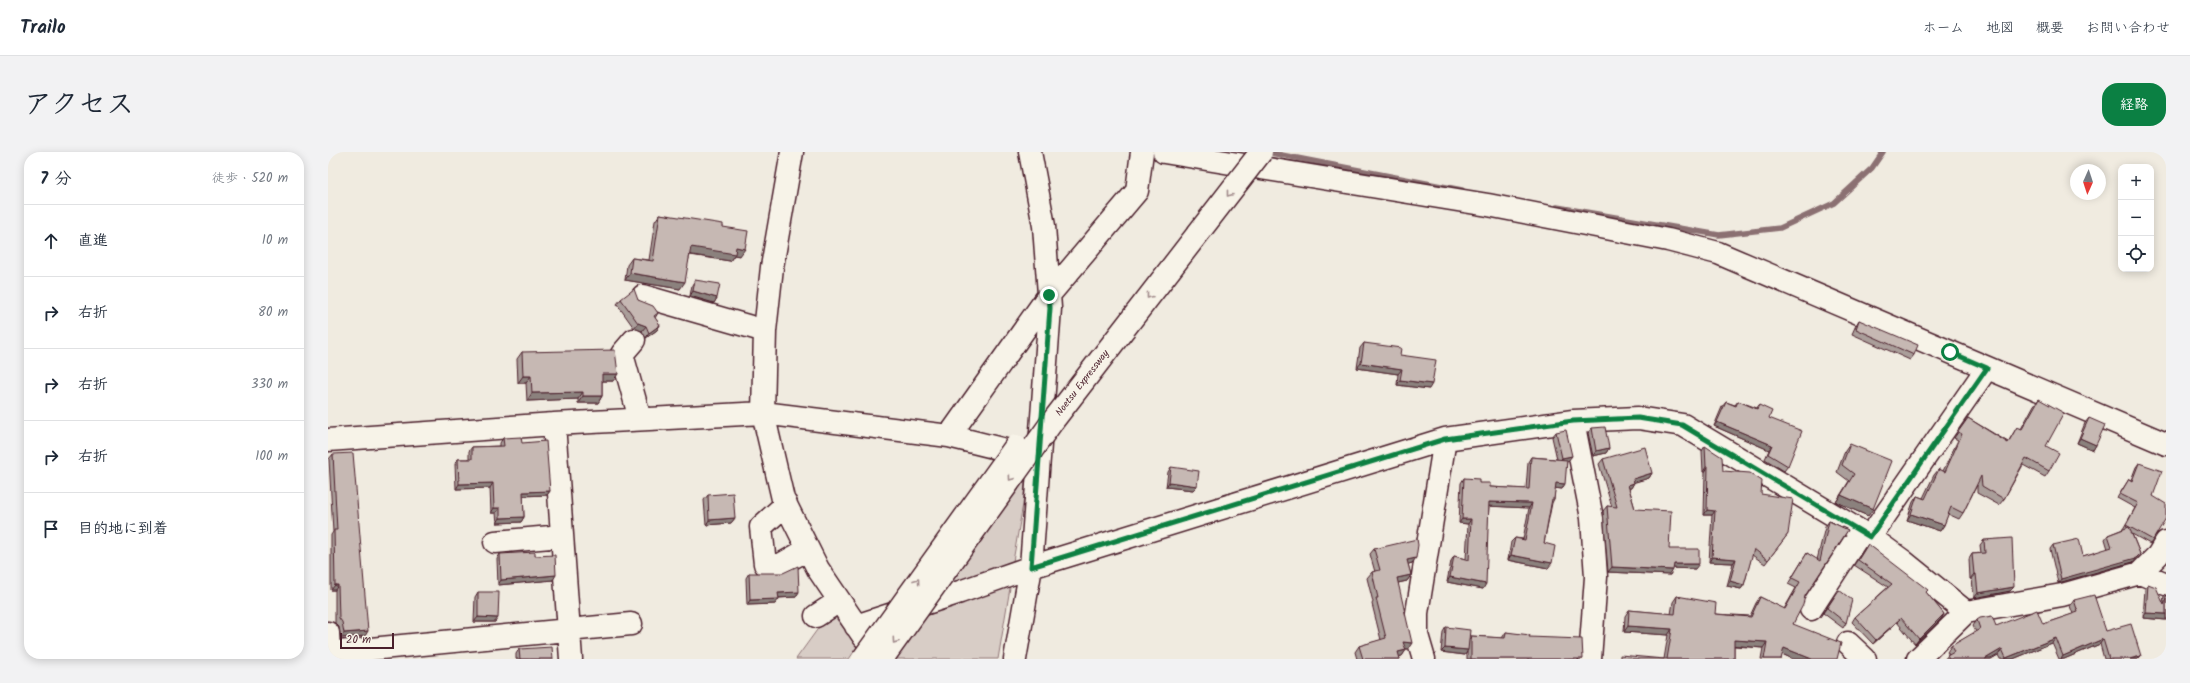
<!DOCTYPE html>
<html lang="ja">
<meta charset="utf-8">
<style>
body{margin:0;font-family:Kalam,"Klee One",sans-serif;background:#f2f2f3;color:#1f2937}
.controls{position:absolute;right:12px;top:12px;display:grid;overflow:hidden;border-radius:8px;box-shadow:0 2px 10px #0003}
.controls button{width:36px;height:36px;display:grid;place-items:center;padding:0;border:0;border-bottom:1px solid #e0e1e3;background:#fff;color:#1f2937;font:20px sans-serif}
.compass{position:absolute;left:1742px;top:12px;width:36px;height:36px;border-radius:50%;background:#fff;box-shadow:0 2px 10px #0003;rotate:183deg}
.scale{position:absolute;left:12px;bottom:10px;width:54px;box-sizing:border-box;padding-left:4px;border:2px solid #4a1f2b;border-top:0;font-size:11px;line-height:14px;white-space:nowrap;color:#4a1f2b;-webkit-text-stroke:3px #f7f3e8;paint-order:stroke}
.stop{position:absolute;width:12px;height:12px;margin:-9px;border:3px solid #0b8043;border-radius:50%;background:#fff}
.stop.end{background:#0b8043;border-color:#fff;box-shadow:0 1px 4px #0008}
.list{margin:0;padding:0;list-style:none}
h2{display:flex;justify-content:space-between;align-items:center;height:52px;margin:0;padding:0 16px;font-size:17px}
h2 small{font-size:13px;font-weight:400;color:#747a83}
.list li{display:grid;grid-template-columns:26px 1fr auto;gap:12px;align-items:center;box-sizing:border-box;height:72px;padding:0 16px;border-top:1px solid #e0e1e3}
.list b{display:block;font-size:15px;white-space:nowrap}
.list em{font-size:13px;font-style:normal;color:#747a83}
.icon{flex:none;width:22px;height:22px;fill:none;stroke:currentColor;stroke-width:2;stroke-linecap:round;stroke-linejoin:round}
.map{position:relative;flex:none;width:1838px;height:507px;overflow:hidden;border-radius:16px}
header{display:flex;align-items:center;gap:24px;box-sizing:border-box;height:56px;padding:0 20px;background:#fff;border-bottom:1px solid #e0e1e3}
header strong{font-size:19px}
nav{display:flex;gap:22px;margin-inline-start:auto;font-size:14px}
.intro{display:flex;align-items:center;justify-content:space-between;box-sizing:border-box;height:96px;padding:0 24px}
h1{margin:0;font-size:28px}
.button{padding:10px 18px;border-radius:16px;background:#0b8043;color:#fff;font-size:14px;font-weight:700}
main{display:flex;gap:24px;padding:0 24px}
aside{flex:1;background:#fff;border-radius:16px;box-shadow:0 2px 10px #0003}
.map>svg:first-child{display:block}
</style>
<header>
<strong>Trailo</strong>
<nav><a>ホーム</a><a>地図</a><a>概要</a><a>お問い合わせ</a></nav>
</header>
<div class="intro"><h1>アクセス</h1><a class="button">経路</a></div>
<main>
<aside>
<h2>7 分<small>徒歩 · 520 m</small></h2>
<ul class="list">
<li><svg class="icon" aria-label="ahead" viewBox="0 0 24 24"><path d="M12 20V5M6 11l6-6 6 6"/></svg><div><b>直進</b></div><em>10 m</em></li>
<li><svg class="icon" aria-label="right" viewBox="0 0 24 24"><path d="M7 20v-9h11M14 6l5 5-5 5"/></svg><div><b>右折</b></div><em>80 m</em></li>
<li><svg class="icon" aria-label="right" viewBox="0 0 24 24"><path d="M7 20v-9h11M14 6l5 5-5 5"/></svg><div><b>右折</b></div><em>330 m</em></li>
<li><svg class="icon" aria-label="right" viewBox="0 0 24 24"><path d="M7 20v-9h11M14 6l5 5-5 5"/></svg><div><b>右折</b></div><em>100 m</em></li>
<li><svg class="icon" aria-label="arrive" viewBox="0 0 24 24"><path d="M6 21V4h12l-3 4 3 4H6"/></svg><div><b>目的地に到着</b></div></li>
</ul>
</aside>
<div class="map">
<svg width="1838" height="507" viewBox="0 0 1838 507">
<rect width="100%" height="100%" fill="#f0ebe0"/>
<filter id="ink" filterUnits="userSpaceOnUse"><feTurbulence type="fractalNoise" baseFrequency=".025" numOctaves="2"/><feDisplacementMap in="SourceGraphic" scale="8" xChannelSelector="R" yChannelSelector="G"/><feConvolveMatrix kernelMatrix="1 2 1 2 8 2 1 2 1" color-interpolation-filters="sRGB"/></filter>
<g filter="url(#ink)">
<path fill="#d8cdc6" stroke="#917678" d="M698,322L695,352L684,415L612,440Z
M677,431L682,436L670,507H565L601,456Z
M506,464L530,494L521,507H468L494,471Z"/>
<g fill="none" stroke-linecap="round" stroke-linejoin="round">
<path stroke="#8b6f72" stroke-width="5.5" d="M938,0L1134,38
M1229,55L1391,83L1452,76L1506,51L1544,16L1555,0"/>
<g stroke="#4a1f2b" stroke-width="25">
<path id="minor" d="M464,0L444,115L437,179L435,261L455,347L490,417L536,485
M836,0L1160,53L1340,88L1390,101L1838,292
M315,144L437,179
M306,188L294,202L312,267
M1245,269L1264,366L1268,425L1262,507
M226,272L243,507
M621,284L721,143L809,39L814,0
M0,288L226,272L435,261L621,284L702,304
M458,352L433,375L437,412L452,413L480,397
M1542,385L1659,216
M167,390L234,384
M1812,421L1838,432
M1483,457L1533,380
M488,464L511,449
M528,474L632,440L703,415L1117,287L1245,269L1310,266L1355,273L1542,385L1575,409L1638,460
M0,481L1,501L303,472
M1520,491L1537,507
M687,507L703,415L722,156L716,74L702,0
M1096,507L1089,483V461L1117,287
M1590,507L1638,460L1734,443L1812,421L1830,403L1838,390"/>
</g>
<use href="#minor" stroke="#f7f3e8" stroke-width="22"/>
<g stroke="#4a1f2b" stroke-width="25" stroke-linecap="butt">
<g id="highway-bridge">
<path d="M535,507L688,294"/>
<path id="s1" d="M554,507L724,270L933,0"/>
</g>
</g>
<use href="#highway-bridge" stroke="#f7f3e8" stroke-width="22"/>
</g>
<path fill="#aa9e9a" stroke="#4a1f2b" d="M332,62L395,75L412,104L406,103L402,109L362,103L352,137L297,128L299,113L304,106L321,108L327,69Z
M367,128L389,146L386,151L362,144L364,133Z
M293,147L310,148L330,161L327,166L332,173L329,178L318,186L314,179L306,176L289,152Z
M1531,168L1586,203L1582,208L1524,182L1528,173Z
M1036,191L1072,203L1101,237L1069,233L1070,222L1029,216L1032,196Z
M194,200L285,229H274V244L270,251H250V247L199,249L198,231H190L189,207Z
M1711,247L1721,319L1717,325L1695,313L1676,347L1671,353L1649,341V333L1635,361L1631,367L1620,362L1616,373L1612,379L1579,368L1585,350L1589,344L1595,346L1606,323L1611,317L1615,319L1630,288L1626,286L1640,266L1680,290L1689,275L1693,277L1706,253Z
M1410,249L1429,256L1431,253L1441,266L1460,314L1456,319L1437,307L1441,298L1386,274L1394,255L1398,250L1407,253Z
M1761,266L1768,293L1765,298L1749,291L1757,271Z
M1264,276L1281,296L1278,301L1265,304L1260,281Z
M1228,280L1240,309H1239L1234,337L1227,336L1226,347L1224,351L1216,391L1220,416L1180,408L1183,390L1187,386L1195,387L1201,356L1161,354L1155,437L1119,430L1123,409L1126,404L1138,407L1140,372L1131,371L1133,331L1136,326L1151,331L1162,335L1198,337L1200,310L1203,305L1229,307L1224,285Z
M175,286L194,291L222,339L219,343L195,344L196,365L193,370L169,371L168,361H163L162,336L128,337L127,312L130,307H141V299L144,295L172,294V291Z
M1522,292L1540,364L1508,350L1521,329L1509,320L1517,299Z
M1377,294L1395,319L1433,342L1460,382L1437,412L1424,403L1416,433L1413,437L1399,434L1405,411L1381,410L1384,363H1376L1377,320H1375L1374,299Z
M5,302L37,484L13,486L11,475L7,471V438H3V383L5,380L1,307Z
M1275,307L1324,321L1321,326L1306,330L1303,336H1301L1307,357L1341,397L1367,417L1345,416L1342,423L1280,420L1275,359L1279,354L1284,355L1271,312Z
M1811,311L1825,344V388L1822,392L1804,382L1812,402L1805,410L1730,431L1722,397L1725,393L1755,404L1780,397L1777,387L1780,383L1795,377L1807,356L1789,346L1801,327L1803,328L1808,315Z
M843,315L865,338L838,335L840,320Z
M380,343L407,366L403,371L378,373L376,348Z
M1501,369L1520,378L1477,444L1465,472V507L1454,502L1453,507H1433L1435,496L1406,494V507H1336L1340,483L1296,480L1297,464L1301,458L1343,462L1345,450L1349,444L1387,462L1422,464L1428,451L1432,445L1456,457L1468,436L1460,432L1479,401L1489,408L1497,375Z
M1656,388L1682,439L1646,446L1644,427H1642L1641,407L1644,402L1653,401L1652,393Z
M1540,392L1598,440L1616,462L1613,467L1587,492L1569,470L1545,492L1524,470L1527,465L1560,435L1526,413Z
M1046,397L1084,411L1080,412L1083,423L1079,429L1070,431L1080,497H1077L1078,498L1074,504H1071L1072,507H1029L1027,500L1031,494L1053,488L1044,452L1045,450L1039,426L1044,420H1047L1042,402Z
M172,402L207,404L225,428L170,433L169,407Z
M421,421L468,445L451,446L447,452L419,453L418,426Z
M1820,432L1835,450L1836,444L1838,442V468L1815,466L1817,437Z
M1511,438L1518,471L1515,476L1495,461Z
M150,440L167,470H146L147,445Z
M1746,448L1778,479L1810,507H1776L1772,492L1736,507H1731L1724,491L1685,507H1672L1670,503L1663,507H1617L1619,504L1621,503L1619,500L1623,494L1648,480L1645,474L1649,468L1668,474L1715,472L1745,462L1742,454Z
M1118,475L1142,487L1143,484L1174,486L1178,480L1201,485L1255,507H1139V500L1137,503L1113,500L1115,480Z
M191,497L225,507H188V502Z"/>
<path fill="#8b817d" stroke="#4a1f2b" d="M363,95H408L417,97L412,104L406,103L402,109L358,102Z
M302,121L357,130L352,137L297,128Z
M365,139L389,146L386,151L362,144Z
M310,171L318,174L314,179L306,176Z
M332,173L329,178L318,186L321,181Z
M1033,211L1074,217L1070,222L1029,216Z
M274,222H290L285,229H269Z
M195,224H203L198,231H190Z
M1072,228L1104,232L1101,237L1069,233Z
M255,240L250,247L199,249L204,241Z
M255,244H274L270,251H250Z
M1389,270L1444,293L1441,298L1386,274Z
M1752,286L1768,293L1765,298L1749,291Z
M1281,296L1278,301L1265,304L1268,299Z
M1244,304L1240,309L1230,311L1234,306Z
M1378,315H1380L1377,320H1375Z
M1324,321L1321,326L1301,332L1305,327Z
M841,330L869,334L865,338L838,335Z
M165,331L162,336L128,337L131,332Z
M1228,331L1237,332L1234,337L1225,336Z
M1306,331L1303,336L1296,337L1300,333Z
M222,339L219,343L191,344L195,340Z
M1513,343L1545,357L1540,364L1508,350Z
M1161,350L1204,351L1201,356L1158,354Z
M166,356H172L168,361H163Z
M1379,358L1387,359L1384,363H1376Z
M1583,362L1616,373L1612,379L1579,368Z
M196,365L193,370L169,371L172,366Z
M407,366L403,371L378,373L381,368Z
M1134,367H1143L1140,372L1131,371Z
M1812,402L1805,410L1730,431L1733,427Z
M1183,403L1224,411L1220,416L1180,408Z
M1384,405L1408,407L1405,411L1381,410Z
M1088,406L1084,411L1075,414L1079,408Z
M1346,412H1371L1367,417L1342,416Z
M1284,415L1345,418L1342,423L1280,420Z
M1646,422H1648L1644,427H1642Z
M228,423L225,428L170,433L173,428Z
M1083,423L1079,429L1065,432L1069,426Z
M1122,425L1158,432L1155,437L1119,430Z
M1402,429L1416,433L1413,437L1399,434Z
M7,433H10L7,438H3Z
M1686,435L1682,439L1646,446L1650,441Z
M471,440L468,445L447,446L450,441Z
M451,447L447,452L419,453L422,448Z
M1818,461L1838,462V468L1815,466Z
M1616,462L1613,467L1587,492L1591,487Z
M150,465L170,466L167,470H146Z
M1573,466L1569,470L1545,492L1548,488Z
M1300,474L1344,477L1340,483L1296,480Z
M40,479L37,484L13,486L16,481Z
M1728,486L1724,491L1685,507H1677L1678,506Z
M1775,487L1772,492L1736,507H1733L1735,504Z
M1406,488L1439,490L1435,496L1402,493Z
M1075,490L1084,491L1080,497L1071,496Z
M1117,496L1140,498L1137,503L1113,500Z
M1456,496L1484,507H1465L1452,501Z
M1674,497L1670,503L1663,507H1657Z
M1078,498L1074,504L1066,506L1070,500Z
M1813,504L1810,507H1801Z"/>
<path fill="#c6b8b3" stroke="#4a1f2b" d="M332,62L395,72V75L420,79L417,97L408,95L407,102L363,95L357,130L302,121L304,106L325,109Z
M367,128L392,132L389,146L365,139Z
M306,137L310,148L325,154L330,161L326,164L332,173L321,181L318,174L310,171L293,147Z
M1531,168L1590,193L1586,203L1528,177Z
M1036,191L1073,196L1072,203L1108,208L1104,232L1072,228L1074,217L1033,211Z
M287,198L290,222H274V244H255V240L204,241L203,224H195L194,200Z
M1711,247L1736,261L1718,294L1731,301L1721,319L1698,306L1676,347L1654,334L1653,324L1635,361L1623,355L1616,373L1583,362L1589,344L1597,347L1611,317L1617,320L1634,282L1630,280L1640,266L1680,291L1689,275L1694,277Z
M1410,249L1429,257L1431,253L1444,259L1441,266L1474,279L1460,314L1440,302L1444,293L1389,270L1398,250L1408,254Z
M1761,266L1777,273L1768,293L1752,286Z
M1277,275L1281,296L1268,299L1264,276Z
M1238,278L1244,304L1234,306L1228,280Z
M193,285L194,291L218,289L222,339L195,340L196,365L172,366V356H166L165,331L131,332L130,307H144V295L176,294L175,286Z
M1522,292L1564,309L1545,357L1513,343L1526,322L1514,313Z
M1377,294L1394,305L1395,319L1422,321L1434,329L1433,342L1465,347L1460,382L1440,408L1426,397L1416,433L1402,429L1408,407L1384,405L1387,359L1379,358L1380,315H1378Z
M1317,295L1324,321L1305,327L1306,331L1300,333L1307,357L1343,359L1341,397H1371V412H1346L1345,418L1284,415L1279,354L1289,355L1275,307Z
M25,301L40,479L16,481L14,470L11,466L10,433H7L6,378H9L5,302Z
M1203,305L1239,308L1237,332L1228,331L1226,347H1224L1216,391L1227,394L1224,411L1183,403L1187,386L1197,388L1204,351L1161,350L1158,432L1122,425L1126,404L1141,408L1143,367H1134L1136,326L1151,327V331H1162V335L1201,337Z
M1811,311L1834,319L1825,344L1838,352V366L1825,388L1798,373L1810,351L1792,342L1801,327L1804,329Z
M843,315L871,319L869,334L841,330Z
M405,341L407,366L381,368L380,343Z
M1501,369L1520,378L1477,444L1475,453L1465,472L1513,491L1509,507H1484L1456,496L1453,507H1436L1439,490L1406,488V507H1339L1344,477L1300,474L1301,458L1347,462L1349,444L1388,451L1387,462L1423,465L1432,445L1457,457L1472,430L1464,426L1479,401L1492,409Z
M1801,375L1812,402L1808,406L1733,427L1725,393L1751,387L1755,404L1784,395L1780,383Z
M1684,386L1686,435L1650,441L1648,422H1646L1644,402L1657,401L1656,388Z
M1089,387L1090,393L1088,406L1079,408L1083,423L1069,426L1084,491L1075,490L1078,498L1070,500L1072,507H1035L1031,494L1058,486L1048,446H1050L1044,420L1052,418L1046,397Z
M1540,392L1600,438L1598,440L1616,462L1591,487L1573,466L1548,488L1527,465L1564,432L1530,408Z
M207,400V404L227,403L228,423L173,428L172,402Z
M470,414L471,440L450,441L451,447L422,448L421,421H455Z
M1820,432L1828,435L1836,453L1838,446V462L1818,461Z
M1511,438L1524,448L1518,471L1499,456Z
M150,440H171L170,466L150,465Z
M1766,443L1778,479L1803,472L1813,504L1801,507H1781L1775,487L1735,504L1728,486L1678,506L1674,497L1657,507H1621L1619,504L1626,500L1623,494L1652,477L1649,468L1652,466L1664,464L1668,474L1709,458L1715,472L1750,460L1746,448Z
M1118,475L1142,478L1140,498L1117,496Z
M1178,480L1202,483L1201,485L1254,487L1255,507H1143V484L1177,486Z
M224,495L225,507H192L191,497Z
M1292,503L1336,507H1292Z"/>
<defs><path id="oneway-chevron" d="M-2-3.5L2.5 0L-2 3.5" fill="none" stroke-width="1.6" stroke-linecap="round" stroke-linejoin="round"/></defs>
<g stroke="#a0898a">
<use href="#oneway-chevron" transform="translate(901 42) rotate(128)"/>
<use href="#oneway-chevron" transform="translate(821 144) rotate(128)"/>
<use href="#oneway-chevron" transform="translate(683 326) rotate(126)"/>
<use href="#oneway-chevron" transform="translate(589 429) rotate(-54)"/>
<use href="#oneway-chevron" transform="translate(567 489) rotate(125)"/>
</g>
</g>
<g fill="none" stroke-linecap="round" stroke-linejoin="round" filter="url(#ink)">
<path stroke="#0b8043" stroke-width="5" d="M721,143L722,156L703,415L1117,287L1245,269L1310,266L1354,273L1542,385L1659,216L1622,200"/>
</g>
<g text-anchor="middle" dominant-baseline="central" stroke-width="3" stroke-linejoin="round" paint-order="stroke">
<g font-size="10" fill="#4a1f2b" stroke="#f7f3e8">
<text stroke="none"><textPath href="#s1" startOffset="341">Noetsu Expressway</textPath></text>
</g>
</g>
</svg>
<div class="controls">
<button>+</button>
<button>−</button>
<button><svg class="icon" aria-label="locate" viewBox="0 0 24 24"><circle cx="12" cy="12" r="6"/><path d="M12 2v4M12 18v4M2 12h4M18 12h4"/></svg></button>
</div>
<svg class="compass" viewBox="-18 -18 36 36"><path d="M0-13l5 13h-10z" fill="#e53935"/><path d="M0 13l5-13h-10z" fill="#747a83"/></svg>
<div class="scale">20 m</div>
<div class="stop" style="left:1622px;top:200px"></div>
<div class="stop end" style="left:721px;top:143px"></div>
</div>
</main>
